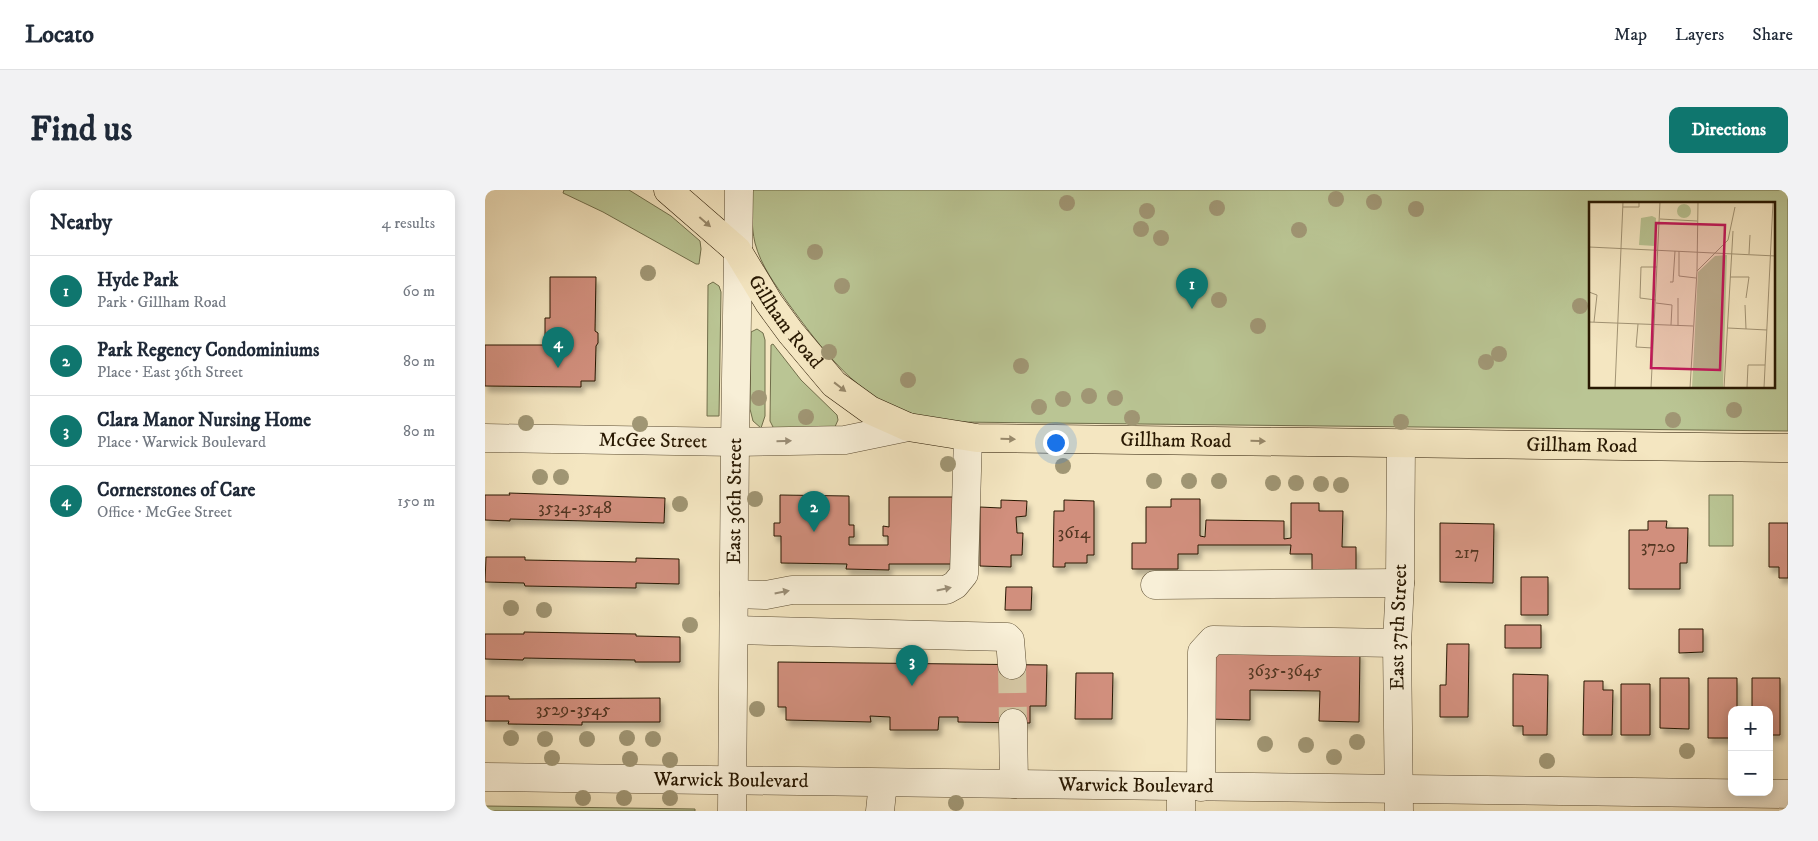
<!DOCTYPE html>
<meta charset="utf-8">
<style>
body{margin:0;font-family:"IM FELL DW Pica",serif;background:#f2f2f3;color:#1f2937}
.controls{position:absolute;right:15px;bottom:15px;display:grid;overflow:hidden;border-radius:10px;box-shadow:0 2px 12px #0003}
.controls button{width:45px;height:45px;display:grid;place-items:center;padding:0;border:0;border-bottom:1px solid #e0e1e3;background:#fff;color:#1f2937;font:25px sans-serif}
.you{position:absolute;left:570px;top:252px;width:18px;height:18px;margin:-12px;border:4px solid #fff;border-radius:50%;background:#1a73e8;box-shadow:0 0 0 8px #1a73e833}
.badge{display:grid;place-items:center;width:32px;height:32px;border-radius:50%;background:#0f766e;color:#fff;font-size:16px;font-weight:700}
.pin{position:absolute;translate:-50% -41px;filter:drop-shadow(0 1px 2px #0008)}
.pin::after{content:'';position:absolute;top:26px;width:18px;height:15px;background:inherit;clip-path:polygon(0 0,100% 0,50% 100%)}
.list{margin:0;padding:0;list-style:none}
h2{display:flex;justify-content:space-between;align-items:center;height:65px;margin:0;padding:0 20px;font-size:21px}
h2 small{font-size:16px;font-weight:400;color:#747a83}
.list li{display:grid;grid-template-columns:32px 1fr auto;gap:15px;align-items:center;box-sizing:border-box;height:70px;padding:0 20px;border-top:1px solid #e0e1e3}
.list b{display:block;font-size:19px;white-space:nowrap}
.list p{margin:0;font-size:16px;white-space:nowrap;color:#747a83}
.list em{font-size:16px;font-style:normal;color:#747a83}
.map{position:relative;flex:none;width:1303px;height:621px;overflow:hidden;border-radius:10px}
header{display:flex;align-items:center;gap:30px;box-sizing:border-box;height:70px;padding:0 25px;background:#fff;border-bottom:1px solid #e0e1e3}
header strong{font-size:24px}
nav{display:flex;gap:28px;margin-inline-start:auto;font-size:18px}
.intro{display:flex;align-items:center;justify-content:space-between;box-sizing:border-box;height:120px;padding:0 30px}
h1{margin:0;font-size:35px}
.button{padding:12px 22px;border-radius:10px;background:#0f766e;color:#fff;font-size:18px;font-weight:700}
main{display:flex;gap:30px;padding:0 30px}
aside{flex:1;background:#fff;border-radius:10px;box-shadow:0 2px 12px #0003}
.map>svg:first-child{display:block}
</style>
<header>
<strong>Locato</strong>
<nav><a>Map</a><a>Layers</a><a>Share</a></nav>
</header>
<div class="intro"><h1>Find us</h1><a class="button">Directions</a></div>
<main>
<aside>
<h2>Nearby<small>4 results</small></h2>
<ul class="list">
<li><span class="badge">1</span><div><b>Hyde Park</b><p>Park · Gillham Road</p></div><em>60 m</em></li>
<li><span class="badge">2</span><div><b>Park Regency Condominiums</b><p>Place · East 36th Street</p></div><em>80 m</em></li>
<li><span class="badge">3</span><div><b>Clara Manor Nursing Home</b><p>Place · Warwick Boulevard</p></div><em>80 m</em></li>
<li><span class="badge">4</span><div><b>Cornerstones of Care</b><p>Office · McGee Street</p></div><em>150 m</em></li>
</ul>
</aside>
<div class="map">
<svg width="1303" height="621" viewBox="0 0 1303 621">
<defs>
<filter id="shadow"><feDropShadow dx="3" dy="5.5" stdDeviation="2.5" flood-color="#0004"/></filter>
</defs>
<rect width="100%" height="100%" fill="#f4e6c1"/>
<filter id="stains"><feTurbulence type="fractalNoise" baseFrequency=".004" numOctaves="4"/><feColorMatrix values="0 0 0 0 .2 0 0 0 0 .09 0 0 0 0 .02 0 0 0 .5 -.17"/></filter>
<radialGradient id="worn" r=".72"><stop offset=".6" stop-color="#630" stop-opacity="0"/><stop offset="1" stop-color="#630" stop-opacity=".3"/></radialGradient>
<path fill="#bac594" stroke="#716e4b" fill-rule="evenodd" d="M79,0H144L186,26L215,51L216,59L214,74H211L118,22L78,3Z
M267,0H1303V241L471,232C457,230 442,229 429,225C373,209 336,158 303,113C290,94 276,76 270,53C266,36 267,18 267,0ZM1106,14H1289V198H1106Z
M228,92L234,96L236,102L234,226H222L223,95Z
M272,139L278,143L280,150V226L276,238L268,231L265,219L266,146V142Z
M288,154L316,190L352,225L353,230L349,239H289L285,231L286,155Z
M1224,305H1248V356H1224Z
M0,616L210,619V621H0Z"/>
<path fill="#d18f7d" stroke="#281802" filter="url(#shadow)" d="M65,87H111L110,141L113,143V153L111,156L110,191H96V197L0,196V155H65V147H60V128H65Z
M24,303L180,308L179,333L25,329V331L0,330V305H25Z
M295,305L364,306V335H369V347H364V355H403V346H398V336L404,337V307H469V374H404V380L361,379L362,374L296,373V346H289V333H295Z
M686,309H715V346L720,347L721,330L799,331V349L806,348V313H834V321H858L857,357H871V383H827V364H805L806,355H713V364H693V379H647V353H661V317H686Z
M516,310L542,311L541,326L531,327L532,343H538L537,365H526V377L495,376V317L516,318Z
M579,310L609,311V365H602V373H580V377H568L569,321H579Z
M1163,331H1182L1181,338H1203L1202,373H1195V399H1144V340H1163Z
M955,333L1009,334L1008,393L955,392Z
M1284,333H1303V388H1294V377H1284Z
M1,367H40V370L151,372V368L194,369V394L151,393V398L40,396L39,393L0,392Z
M1036,387H1063V425H1036Z
M521,397H547L546,420H520Z
M1020,435H1056V458H1020Z
M1194,439H1218V462L1194,463Z
M39,442L151,444V446L195,447V472H150V470L39,468L38,470L0,469V444H39Z
M962,454H984L983,527H955V495H961Z
M726,461L875,462L874,532L834,531L835,501L765,500V530L725,529Z
M293,472L562,475L561,516H545V533L473,532V527H454L453,540H405V527L385,526L386,532L301,530V517H293Z
M591,483H628L627,529H590Z
M1028,484L1063,485L1062,545H1038V536H1028Z
M1175,488H1204V539L1175,538Z
M1223,488H1252V520H1247V548H1223Z
M1267,488H1295V545H1284V520H1267Z
M1099,491H1118V500H1128L1127,545H1098Z
M1136,494H1165V545H1136Z
M0,506H24V509L175,508V532H97V535L23,534L24,531H0Z"/>
<g fill="none" stroke-linecap="round" stroke-linejoin="round">
<path stroke="#d5c7a4" stroke-width="28" stroke-dasharray="28 14" stroke-linecap="butt" d="M527,475L528,533"/>
<g stroke="#5b4c32" stroke-width="29">
<g id="minor">
<path id="s1" d="M0,248L250,252L360,250L423,237"/>
<path d="M670,395L915,393"/>
<path d="M249,404L281,405L307,400H461L470,395L479,384L483,247"/>
<path d="M249,440L522,447L525,450L527,475"/>
<path d="M528,533L529,594"/>
<path id="s2" d="M0,587L1303,604"/>
<path d="M696,597V621"/>
<path d="M716,597L717,462L728,450L912,453"/>
<path id="s3" d="M247,621L250,252L254,0"/>
<path d="M395,621L398,593"/>
<path id="s4" d="M914,621L912,453L915,393L916,253"/>
</g>
</g>
<g stroke="#281802" stroke-width="29">
<g id="major">
<path id="s5" d="M183,0L252,60L284,113L306,143L349,194L385,220L423,237L492,248L1303,258"/>
</g>
</g>
<use href="#minor" stroke="#f8efd7" stroke-width="28"/>
<use href="#major" stroke="#f4e6c1" stroke-width="28"/>
</g>
<g fill="#a09674">
<circle cx="851" cy="9" r="8"/>
<circle cx="889" cy="12" r="8"/>
<circle cx="582" cy="13" r="8"/>
<circle cx="732" cy="18" r="8"/>
<circle cx="931" cy="19" r="8"/>
<circle cx="662" cy="21" r="8"/>
<circle cx="656" cy="39" r="8"/>
<circle cx="814" cy="40" r="8"/>
<circle cx="676" cy="48" r="8"/>
<circle cx="330" cy="62" r="8"/>
<circle cx="163" cy="83" r="8"/>
<circle cx="357" cy="96" r="8"/>
<circle cx="734" cy="110" r="8"/>
<circle cx="1095" cy="116" r="8"/>
<circle cx="773" cy="136" r="8"/>
<circle cx="344" cy="162" r="8"/>
<circle cx="1014" cy="164" r="8"/>
<circle cx="1001" cy="172" r="8"/>
<circle cx="536" cy="176" r="8"/>
<circle cx="423" cy="190" r="8"/>
<circle cx="604" cy="206" r="8"/>
<circle cx="274" cy="208" r="8"/>
<circle cx="630" cy="208" r="8"/>
<circle cx="578" cy="209" r="8"/>
<circle cx="554" cy="217" r="8"/>
<circle cx="1249" cy="220" r="8"/>
<circle cx="321" cy="227" r="8"/>
<circle cx="647" cy="228" r="8"/>
<circle cx="1188" cy="230" r="8"/>
<circle cx="916" cy="232" r="8"/>
<circle cx="41" cy="233" r="8"/>
<circle cx="155" cy="234" r="8"/>
<circle cx="463" cy="274" r="8"/>
<circle cx="578" cy="276" r="8"/>
<circle cx="55" cy="287" r="8"/>
<circle cx="76" cy="287" r="8"/>
<circle cx="669" cy="291" r="8"/>
<circle cx="704" cy="291" r="8"/>
<circle cx="734" cy="291" r="8"/>
<circle cx="788" cy="293" r="8"/>
<circle cx="811" cy="293" r="8"/>
<circle cx="836" cy="294" r="8"/>
<circle cx="856" cy="295" r="8"/>
<circle cx="270" cy="309" r="8"/>
<circle cx="195" cy="314" r="8"/>
<circle cx="26" cy="418" r="8"/>
<circle cx="59" cy="420" r="8"/>
<circle cx="205" cy="435" r="8"/>
<circle cx="272" cy="519" r="8"/>
<circle cx="26" cy="548" r="8"/>
<circle cx="142" cy="548" r="8"/>
<circle cx="60" cy="549" r="8"/>
<circle cx="102" cy="549" r="8"/>
<circle cx="168" cy="549" r="8"/>
<circle cx="872" cy="552" r="8"/>
<circle cx="780" cy="554" r="8"/>
<circle cx="821" cy="555" r="8"/>
<circle cx="1202" cy="561" r="8"/>
<circle cx="849" cy="567" r="8"/>
<circle cx="67" cy="568" r="8"/>
<circle cx="145" cy="569" r="8"/>
<circle cx="185" cy="570" r="8"/>
<circle cx="1062" cy="571" r="8"/>
<circle cx="98" cy="608" r="8"/>
<circle cx="139" cy="608" r="8"/>
<circle cx="185" cy="608" r="8"/>
<circle cx="471" cy="613" r="8"/>
</g>
<defs><path id="oneway-solid" d="M-6-.8H1V-3.2L6.5 0L1 3.2V.8H-6Z" transform="scale(1.25)"/></defs>
<g fill="#98896b">
<use href="#oneway-solid" transform="translate(220 32) rotate(41)"/>
<use href="#oneway-solid" transform="translate(355 197) rotate(38)"/>
<use href="#oneway-solid" transform="translate(523 249) rotate(1)"/>
<use href="#oneway-solid" transform="translate(773 251) rotate(1)"/>
</g>
<g fill="#9a8e77">
<use href="#oneway-solid" transform="translate(299 251) rotate(-1)"/>
<use href="#oneway-solid" transform="translate(459 399) rotate(-12)"/>
<use href="#oneway-solid" transform="translate(297 402) rotate(-11)"/>
</g>
<g text-anchor="middle" dominant-baseline="central" stroke-width="4.5" stroke-linejoin="round" paint-order="stroke">
<g font-size="18" fill="#523621">
<text x="90" y="318">3534-3548</text>
<text x="589" y="343">3614</text>
<text x="1173" y="357">3720</text>
<text x="982" y="363">217</text>
<text x="800" y="481">3635-3645</text>
<text x="88" y="520">3529-3545</text>
</g>
<g font-size="20" fill="#281802" stroke="#f8efd7">
<text stroke="none"><textPath href="#s5" startOffset="178">Gillham Road</textPath></text>
<text stroke="none"><textPath href="#s1" startOffset="168">McGee Street</textPath></text>
<text stroke="none"><textPath href="#s5" startOffset="612">Gillham Road</textPath></text>
<text stroke="none"><textPath href="#s5" startOffset="1018">Gillham Road</textPath></text>
<text stroke="none"><textPath href="#s3" startOffset="310">East 36th Street</textPath></text>
<text stroke="none"><textPath href="#s4" startOffset="184">East 37th Street</textPath></text>
<text stroke="none"><textPath href="#s2" startOffset="246">Warwick Boulevard</textPath></text>
<text stroke="none"><textPath href="#s2" startOffset="651">Warwick Boulevard</textPath></text>
</g>
</g>
<g transform="translate(1104 12)">
<rect width="186" height="186" fill="#f4e6c1"/>
<path d="M88 9a7 7 0 1 1 14 0a7 7 0 1 1-14 0ZM63,14L67,16L66,44L50,43L52,16ZM138,53L134,186H103L109,70L126,54Z" fill="#bac594"/>
<path fill="none" stroke="#a29475" stroke-width="1" d="M34,5H50V0M71,17L108,19M0,45L187,54M90,49V74L107,76M160,52L161,33M108,69L109,0M141,75H160L157,96M81,80H84L86,49M0,90L8,93L5,120M67,98L51,96L52,65H68M67,101L83,103L82,123M156,103L157,127M0,120L104,124M49,122L47,145L64,146M89,124V96M139,126L178,128M26,186L34,0M62,186L71,0M101,186L108,69L139,38L146,5M135,186L144,29M158,186L159,163H176M175,186L184,0"/>
<path fill="#c2185b" fill-opacity="0.15" stroke="#c2185b" stroke-width="2.5" d="M67,21L136,23L131,168L62,166Z"/>
<rect width="186" height="186" fill="none" stroke="#281802" stroke-width="2.5"/>
</g>
<rect width="100%" height="100%" filter="url(#stains)"/>
<rect width="100%" height="100%" fill="url(#worn)"/>
</svg>
<div class="controls">
<button>+</button>
<button>−</button>
</div>
<div class="you"></div>
<div class="pin badge" style="left:707px;top:119px">1</div>
<div class="pin badge" style="left:329px;top:342px">2</div>
<div class="pin badge" style="left:427px;top:496px">3</div>
<div class="pin badge" style="left:73px;top:178px">4</div>
</div>
</main>
